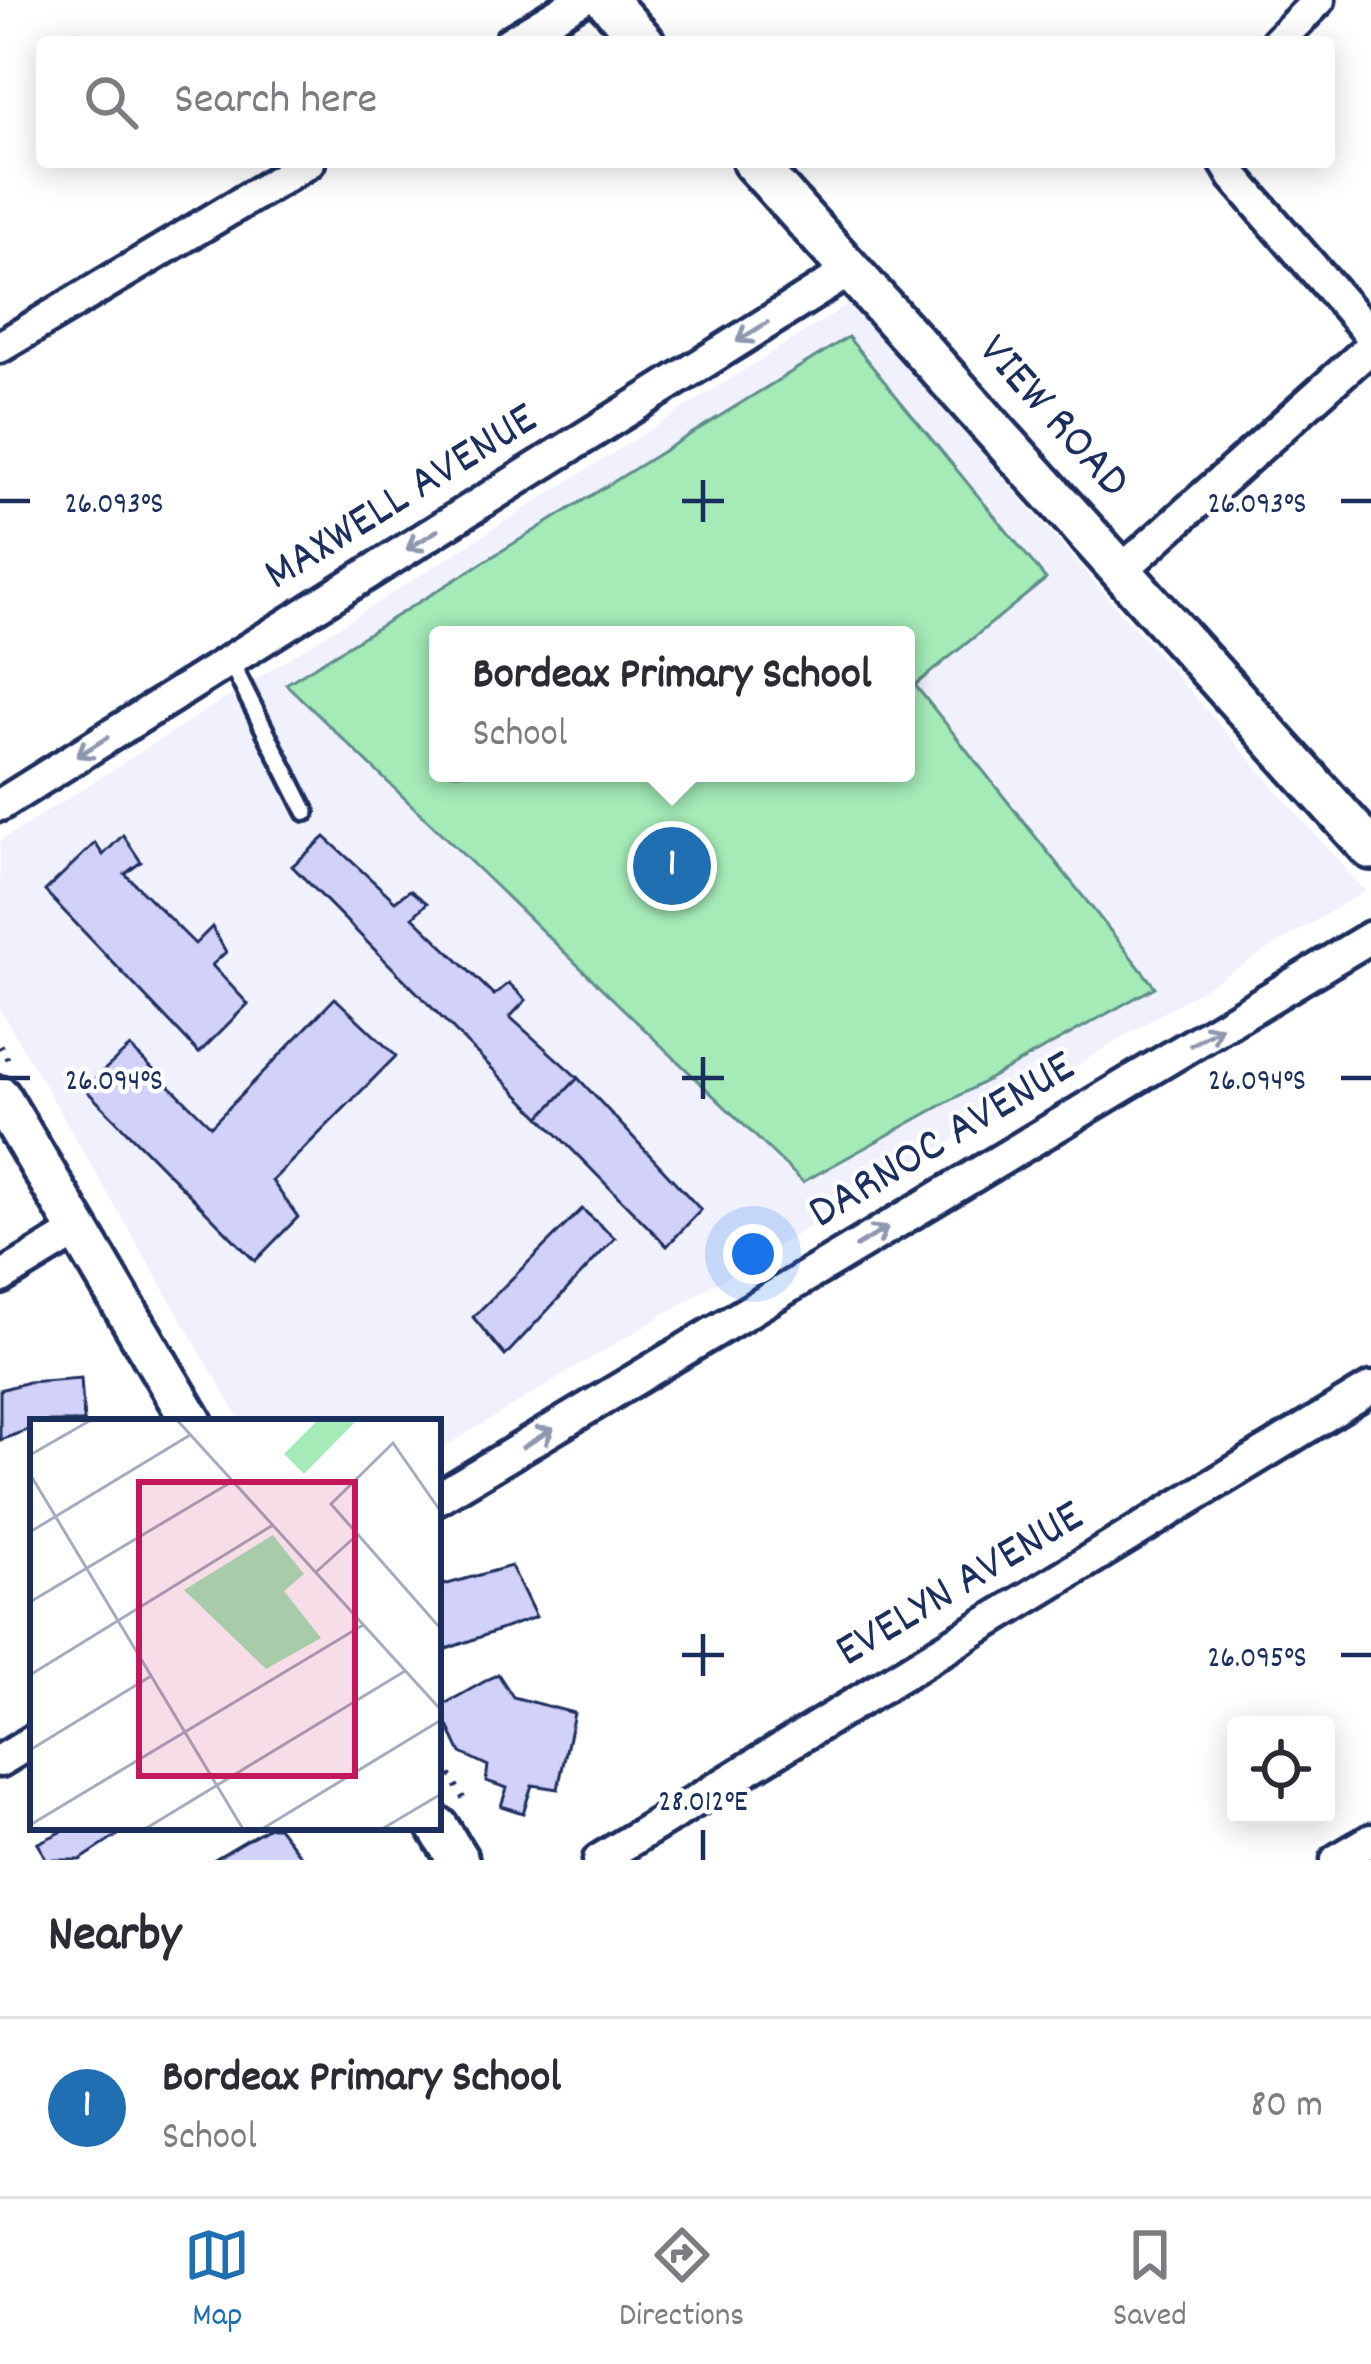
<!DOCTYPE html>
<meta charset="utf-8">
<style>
body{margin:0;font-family:Dekko,sans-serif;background:#f7f7f7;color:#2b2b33}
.controls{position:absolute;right:36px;bottom:36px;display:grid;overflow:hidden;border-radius:12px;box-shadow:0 6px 30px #0003}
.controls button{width:108px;height:108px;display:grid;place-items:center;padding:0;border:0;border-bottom:3px solid #e1e1e2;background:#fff;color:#2b2b33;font:60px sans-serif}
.you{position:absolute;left:753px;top:1254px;width:42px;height:42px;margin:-30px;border:9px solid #fff;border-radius:50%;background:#1a73e8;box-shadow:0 0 0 18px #1a73e833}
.badge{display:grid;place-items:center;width:78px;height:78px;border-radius:50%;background:#1f6fb2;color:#fff;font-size:39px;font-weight:700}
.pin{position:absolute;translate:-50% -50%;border:6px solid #fff;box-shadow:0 3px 12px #0006}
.popup{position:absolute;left:429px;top:626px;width:486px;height:156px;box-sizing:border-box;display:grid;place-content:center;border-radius:12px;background:#fff;filter:drop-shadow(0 3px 9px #0005);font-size:39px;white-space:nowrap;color:#7c7c81}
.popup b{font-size:45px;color:#2b2b33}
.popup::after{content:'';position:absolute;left:50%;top:100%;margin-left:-24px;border:24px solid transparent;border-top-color:#fff}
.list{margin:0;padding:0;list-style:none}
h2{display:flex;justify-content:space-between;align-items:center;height:156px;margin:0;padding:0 48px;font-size:51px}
h2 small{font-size:39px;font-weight:400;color:#7c7c81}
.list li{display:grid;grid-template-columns:78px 1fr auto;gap:36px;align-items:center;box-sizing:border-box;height:180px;padding:0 48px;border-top:3px solid #e1e1e2}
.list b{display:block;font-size:45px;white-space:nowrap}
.list p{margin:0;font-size:39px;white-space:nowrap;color:#7c7c81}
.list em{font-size:39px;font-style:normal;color:#7c7c81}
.icon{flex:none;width:66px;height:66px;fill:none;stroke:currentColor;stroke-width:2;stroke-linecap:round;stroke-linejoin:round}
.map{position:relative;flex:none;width:1371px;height:1860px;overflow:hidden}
.search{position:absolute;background:#fff;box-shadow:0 6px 30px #0003;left:36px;right:36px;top:36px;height:132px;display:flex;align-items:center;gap:30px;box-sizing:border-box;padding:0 42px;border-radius:12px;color:#7c7c81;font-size:45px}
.sheet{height:336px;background:#fff}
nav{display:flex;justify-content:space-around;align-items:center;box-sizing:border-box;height:168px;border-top:3px solid #e1e1e2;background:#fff;font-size:33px;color:#7c7c81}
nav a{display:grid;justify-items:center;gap:6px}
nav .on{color:#1f6fb2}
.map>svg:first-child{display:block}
</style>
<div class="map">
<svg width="1371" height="1860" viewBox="0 0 1371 1860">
<rect width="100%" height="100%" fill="#fff"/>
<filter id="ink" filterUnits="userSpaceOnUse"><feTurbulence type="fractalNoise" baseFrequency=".00833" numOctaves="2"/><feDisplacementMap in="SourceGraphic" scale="24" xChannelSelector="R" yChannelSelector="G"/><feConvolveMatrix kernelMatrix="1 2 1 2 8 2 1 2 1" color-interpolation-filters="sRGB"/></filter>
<g filter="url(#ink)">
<path fill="#f1f1fe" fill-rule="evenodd" d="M850,303L1365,891L438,1451V1422H241L0,1009V841ZM438,635H906V773H438Z"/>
<path fill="#a4ebb7" stroke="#608d8a" stroke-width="3" fill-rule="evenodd" d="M848,337L1046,579L915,685L1155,987L803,1182L286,684ZM438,635H906V773H438Z"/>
<path fill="#d1d1fa" stroke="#1b2f5e" stroke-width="3" d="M123,835L141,862L125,874L195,944L212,927L226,952L212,965L248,1004L199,1053L45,891L95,843L103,855Z
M325,837L395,901L410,890L427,903L413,917L494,995L509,983L526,1000L510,1017L578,1078L540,1117L292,866Z
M335,998L396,1056L272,1181L298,1217L255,1261L84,1088L130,1047L211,1126Z
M578,1078L701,1210L667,1246L540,1117Z
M582,1209L615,1238L505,1356L473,1317Z
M81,1378L84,1422H33V1428L0,1440V1390L28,1382Z
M511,1566L536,1617L438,1652V1570L444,1585Z
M498,1674L513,1697L574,1713L558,1789L532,1785L523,1813L501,1806L507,1788L486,1781L488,1766L461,1753L439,1707Z
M59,1827H130L80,1860H46L38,1843L61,1832Z
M269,1827H278L304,1860H213Z"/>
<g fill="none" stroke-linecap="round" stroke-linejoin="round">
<g stroke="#1b2f5e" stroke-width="24">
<path id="service" d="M230,661L306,812"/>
</g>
<g stroke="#1b2f5e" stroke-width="39">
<path id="minor" d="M510,42L580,0
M1277,42L1319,0
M1225,162L1234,177L1371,335
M0,347L309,162
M1121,571L1371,347
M0,805L851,270
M0,1278L79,1230
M438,1498L1371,937
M0,1761L33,1741
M599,1860L1371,1388
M1337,1860L1371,1840"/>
</g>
<g stroke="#1b2f5e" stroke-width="48">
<path id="tertiary" d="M606,0L644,42
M753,162L1371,849
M0,1097L192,1422
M438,1827L458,1860"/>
</g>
<path stroke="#1b2f5e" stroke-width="6" stroke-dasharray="3 9" stroke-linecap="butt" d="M0,1046L10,1063
M438,1754L464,1800"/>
<use href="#service" stroke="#fff" stroke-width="15"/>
<use href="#minor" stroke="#fff" stroke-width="30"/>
<use href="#tertiary" stroke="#fff" stroke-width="39"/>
</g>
<defs><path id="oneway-shaft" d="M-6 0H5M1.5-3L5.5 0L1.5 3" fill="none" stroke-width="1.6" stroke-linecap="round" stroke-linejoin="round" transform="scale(3)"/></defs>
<g stroke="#8d97ae">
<use href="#oneway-shaft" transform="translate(752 332) rotate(148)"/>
<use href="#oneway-shaft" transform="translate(422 540) rotate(148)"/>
<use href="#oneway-shaft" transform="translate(92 747) rotate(148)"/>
<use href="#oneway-shaft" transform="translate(1206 1036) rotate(-31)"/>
<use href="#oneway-shaft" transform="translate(872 1237) rotate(-31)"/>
<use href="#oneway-shaft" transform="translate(538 1438) rotate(-31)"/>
</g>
</g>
<path fill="none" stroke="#1b2f5e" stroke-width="4.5" d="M703,480V522M0,501H30M682,501H724M1341,501H1371M703,1057V1099M0,1078H30M682,1078H724M1341,1078H1371M703,1634V1676M682,1655H724M1341,1655H1371M703,1830V1860"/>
<g text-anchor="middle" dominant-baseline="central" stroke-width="9" stroke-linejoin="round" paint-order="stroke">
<g font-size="48" fill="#1b2f5e" stroke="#fff">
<text transform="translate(1052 418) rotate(48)">VIEW ROAD</text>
<text transform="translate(402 499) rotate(-32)">MAXWELL AVENUE</text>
<text transform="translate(943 1142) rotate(-31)">DARNOC AVENUE</text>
<text transform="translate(961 1586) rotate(-31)">EVELYN AVENUE</text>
</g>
</g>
<g transform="translate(30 1419)">
<rect width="411" height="411" fill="#fff"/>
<path d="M288,1H327L274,55L254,35ZM243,116L274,155L254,172L291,219L236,250L154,171Z" fill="#a4ebb7"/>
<path fill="none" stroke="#a4acbf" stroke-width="3" d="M147,1L411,291M0,36L61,1M0,55L213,410M411,93L363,24L301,85L411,210M0,113L160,16M286,153L326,117M0,183L203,62M0,256L243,106M0,331L121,257M0,406L333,206M115,410L375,252M232,410L411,301M352,410L411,375"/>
<path fill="#c2185b" fill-opacity="0.15" stroke="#c2185b" stroke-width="6" d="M109,63H325V357H109Z"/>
<rect width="411" height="411" fill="none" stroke="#1b2f5e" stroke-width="6"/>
</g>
<g font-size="30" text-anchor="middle" fill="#1b2f5e" stroke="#fff" stroke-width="9" stroke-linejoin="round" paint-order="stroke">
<text x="114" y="512">26.093°S</text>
<text x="1257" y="512">26.093°S</text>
<text x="114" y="1089">26.094°S</text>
<text x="1257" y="1089">26.094°S</text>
<text x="1257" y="1666">26.095°S</text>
<text x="703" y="1810">28.012°E</text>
</g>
</svg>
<div class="controls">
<button><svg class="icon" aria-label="locate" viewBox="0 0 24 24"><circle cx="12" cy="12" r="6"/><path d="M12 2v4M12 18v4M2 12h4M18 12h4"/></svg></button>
</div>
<div class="you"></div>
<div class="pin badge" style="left:672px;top:866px">1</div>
<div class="popup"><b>Bordeax Primary School</b>School</div>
<div class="search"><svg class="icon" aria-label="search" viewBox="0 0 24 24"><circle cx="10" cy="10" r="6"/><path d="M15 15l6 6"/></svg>Search here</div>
</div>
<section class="sheet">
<h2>Nearby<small></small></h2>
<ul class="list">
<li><span class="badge">1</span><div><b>Bordeax Primary School</b><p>School</p></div><em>80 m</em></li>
</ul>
</section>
<nav>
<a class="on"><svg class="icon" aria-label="map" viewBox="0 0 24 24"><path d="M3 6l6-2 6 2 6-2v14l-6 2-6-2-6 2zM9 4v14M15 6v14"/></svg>Map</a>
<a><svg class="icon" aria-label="directions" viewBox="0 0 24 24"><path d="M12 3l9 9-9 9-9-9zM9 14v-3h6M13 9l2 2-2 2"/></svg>Directions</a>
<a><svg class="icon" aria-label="saved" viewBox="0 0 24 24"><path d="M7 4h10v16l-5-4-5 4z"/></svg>Saved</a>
</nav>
